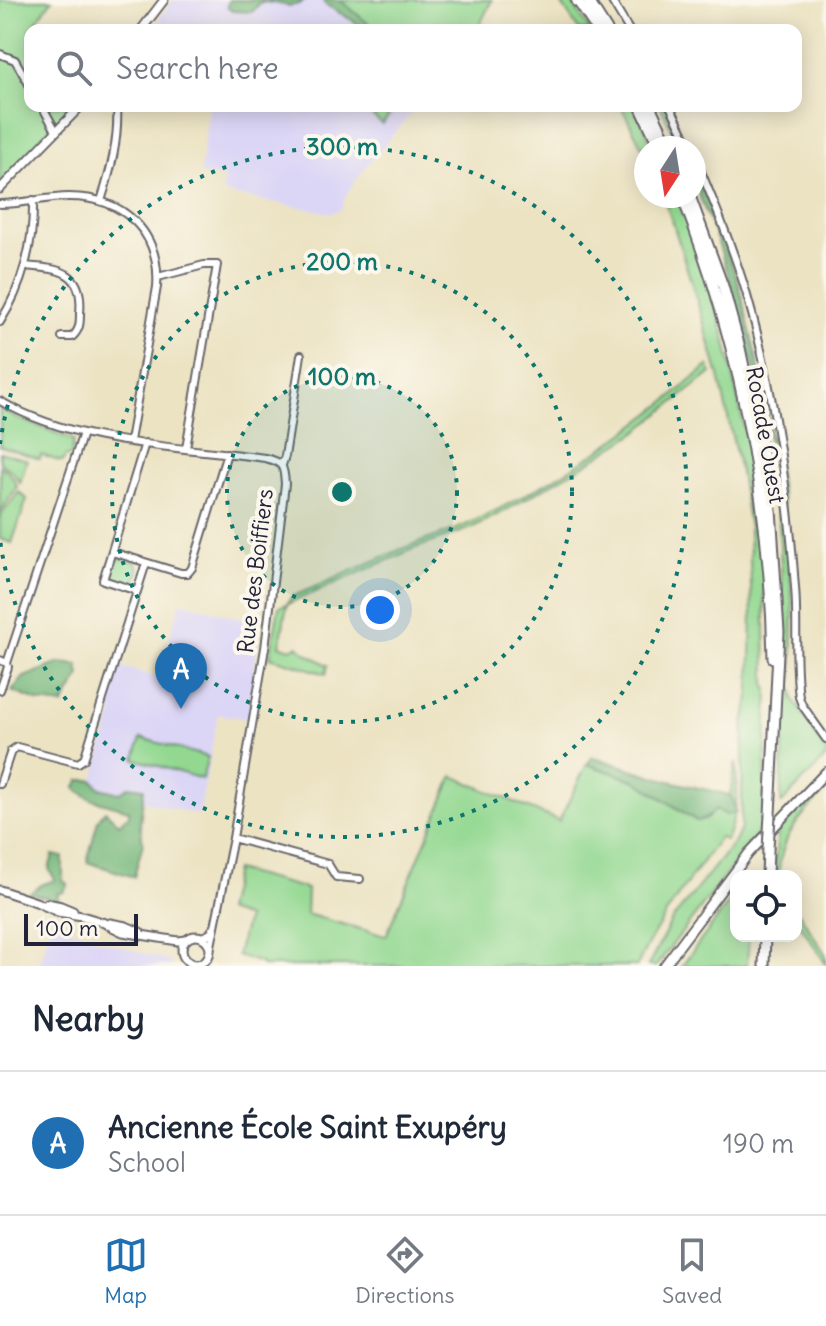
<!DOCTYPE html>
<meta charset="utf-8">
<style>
body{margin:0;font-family:Delius,sans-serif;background:#f2f2f3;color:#1f2937}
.controls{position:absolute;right:24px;bottom:24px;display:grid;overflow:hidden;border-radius:16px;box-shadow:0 4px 20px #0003}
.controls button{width:72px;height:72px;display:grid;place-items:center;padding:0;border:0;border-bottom:2px solid #e0e1e3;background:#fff;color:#1f2937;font:40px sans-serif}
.compass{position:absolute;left:634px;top:136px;width:72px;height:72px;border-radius:50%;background:#fff;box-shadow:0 4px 20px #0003;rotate:192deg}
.scale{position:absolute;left:24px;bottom:20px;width:114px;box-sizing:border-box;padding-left:8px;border:4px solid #22223b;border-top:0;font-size:22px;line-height:28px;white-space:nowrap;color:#22223b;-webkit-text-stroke:6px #fbf7ec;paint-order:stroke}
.you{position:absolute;left:380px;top:610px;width:28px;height:28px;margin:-20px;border:6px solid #fff;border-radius:50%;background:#1a73e8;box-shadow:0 0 0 12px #1a73e833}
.badge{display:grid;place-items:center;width:52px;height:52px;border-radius:50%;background:#1f6fb2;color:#fff;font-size:26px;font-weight:700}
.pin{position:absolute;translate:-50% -66px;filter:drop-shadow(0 2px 4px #0008)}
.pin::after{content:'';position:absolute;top:42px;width:28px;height:24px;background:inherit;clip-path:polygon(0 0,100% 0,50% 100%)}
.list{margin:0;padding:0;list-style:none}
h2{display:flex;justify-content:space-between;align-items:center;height:104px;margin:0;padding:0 32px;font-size:34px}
h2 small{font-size:26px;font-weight:400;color:#747a83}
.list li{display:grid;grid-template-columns:52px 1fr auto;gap:24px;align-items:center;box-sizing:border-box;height:144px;padding:0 32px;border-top:2px solid #e0e1e3}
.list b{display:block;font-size:30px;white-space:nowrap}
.list p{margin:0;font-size:26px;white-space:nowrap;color:#747a83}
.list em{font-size:26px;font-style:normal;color:#747a83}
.icon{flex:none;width:44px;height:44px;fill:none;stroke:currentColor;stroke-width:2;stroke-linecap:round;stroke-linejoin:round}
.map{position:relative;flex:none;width:826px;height:966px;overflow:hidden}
.search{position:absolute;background:#fff;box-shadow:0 4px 20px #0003;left:24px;right:24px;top:24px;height:88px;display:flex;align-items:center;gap:20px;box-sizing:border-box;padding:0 28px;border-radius:16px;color:#747a83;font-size:30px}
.sheet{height:248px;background:#fff}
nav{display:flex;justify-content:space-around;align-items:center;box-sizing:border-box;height:112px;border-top:2px solid #e0e1e3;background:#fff;font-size:22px;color:#747a83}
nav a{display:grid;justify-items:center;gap:4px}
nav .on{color:#1f6fb2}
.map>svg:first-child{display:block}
</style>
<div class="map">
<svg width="826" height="966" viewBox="0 0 826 966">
<rect width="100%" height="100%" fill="#fbf7ec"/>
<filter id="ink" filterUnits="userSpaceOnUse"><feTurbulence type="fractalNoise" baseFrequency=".0125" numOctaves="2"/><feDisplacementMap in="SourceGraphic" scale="16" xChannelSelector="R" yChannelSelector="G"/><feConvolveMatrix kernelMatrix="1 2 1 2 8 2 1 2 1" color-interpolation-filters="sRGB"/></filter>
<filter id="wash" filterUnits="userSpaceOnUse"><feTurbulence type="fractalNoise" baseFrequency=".006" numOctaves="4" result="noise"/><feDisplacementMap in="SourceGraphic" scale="32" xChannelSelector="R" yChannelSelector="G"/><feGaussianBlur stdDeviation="1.8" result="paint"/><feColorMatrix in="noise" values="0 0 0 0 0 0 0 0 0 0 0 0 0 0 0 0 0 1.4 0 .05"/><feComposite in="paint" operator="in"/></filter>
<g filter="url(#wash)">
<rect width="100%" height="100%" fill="#ece3c3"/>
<path fill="#dcd6f6" d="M173,0H338L374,30H151Z
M209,106H418L367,165L347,193L341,210L331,213L227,194L222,192L224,178L200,174Z
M181,601L259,624L249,719L218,714L199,815L124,796L90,792L114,710L109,708L120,666L157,677Z
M51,924L90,935L95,939L171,961L170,966H39Z"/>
<path fill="#93d891" stroke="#5a7d66" stroke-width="2" d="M0,0H52L30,30V106H75L32,150L0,188Z
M340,0H492L477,30H376Z
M559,0H570L590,30H579Z
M361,106H397L382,124Z
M621,106H635L654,148H646V155Z
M662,196H677L705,271L725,337L754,475L764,568L766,685L768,691L763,827L656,966H648L672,920L736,840L741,829L744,724L750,692L752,617L749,527L740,472L719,376L703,320L672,220Z
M709,365L711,373L635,433L586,464L501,513L469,529L416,548L287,604L280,645L290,649L298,646L306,653L328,665L326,674L270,657L279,607L287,604L291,597C327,582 362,566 397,551C420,541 444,535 466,525C554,484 637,430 709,365Z
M0,409L17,418L74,440L71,456H66L62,462L41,455L40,459L0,446Z
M768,437L771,439L772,437L775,446L786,527L793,609L792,687L794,700L826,750V757L782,803H781V794L785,713L783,602L779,527Z
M0,452L27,460L20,483L13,472L0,463Z
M0,466C9,471 14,477 17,487L0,512Z
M19,492L27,499L12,543L0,539V516Z
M123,558L137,563L139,571L135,582C126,585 114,581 109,573L111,564L116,559Z
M141,738L208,757L202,779L135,759Z
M736,762C738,795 738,809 726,841L720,837C690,879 659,919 637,966H261V963L237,955L247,918L226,911L235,870L307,889L306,914L386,936L453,776L559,821L587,764L636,781L696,821L707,818L716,808L733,800L730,795Z
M826,782V790C798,820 782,833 778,876H774L778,831Z
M736,893V936H749L747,966H682Z
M799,913L826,955V964L796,918V915Z"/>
<path fill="#76b87b" stroke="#4c6d5b" stroke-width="2" d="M229,0H305C291,12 277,1 261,2L252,12L232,11L227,7Z
M324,0H340L376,30H361L360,25L325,4Z
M660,106H667L687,148H681Z
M694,166L738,281L768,406L771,440L768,437C757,373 740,311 720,249C712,222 694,194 694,166Z
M60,663L78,665L80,676L63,705L39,702L12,691L24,677Z
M593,757L669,781L730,795L736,813L726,815L716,809L707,818L697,821L636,781L587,764Z
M80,780H93L100,788L119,793L130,786L144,788L140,824L143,843L134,877L87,862L98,820L105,811L119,824L129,815V810L91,799L75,788Z
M53,855L63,857V881L68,884L64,892L57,894L59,901L30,893L41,885L55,880L49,869Z"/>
</g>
<g filter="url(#ink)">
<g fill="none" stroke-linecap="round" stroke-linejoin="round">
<g stroke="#69666b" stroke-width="10">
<path id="minor" d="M611,0L629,30
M0,54L15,60L30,86
M42,106L56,131
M670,106L691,148
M694,155C713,200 732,245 746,292C774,388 788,488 795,587C798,623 794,661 799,697L802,705L826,739
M101,201C111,170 119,139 117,106
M0,204C23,204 46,197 69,197C123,197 161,232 157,287L130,441
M25,266C60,269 84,270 80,313C80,323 80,330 72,337H62
M158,277L204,265H217L186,448
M0,322C23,286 34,242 33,200
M0,401C78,446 177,446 265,458C283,462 284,466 285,484L265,648L233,838L210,951
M282,465L285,456L301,355
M112,552L181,573H188L192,568L227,453
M137,591L103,580L145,443
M0,660L7,663L8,667L0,690
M7,663L83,433
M0,784L11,751L17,747L78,763L84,759L146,563
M233,838L328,864L336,877L360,879
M203,937L209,934L215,926"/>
</g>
<g stroke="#69666b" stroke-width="11">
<path id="tertiary" d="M141,30L164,0
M0,189L81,106
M0,890L36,902L58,912L82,916L102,922L123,932L178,941L186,940
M47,903L61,906L73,911
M110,923L126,926L140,932
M182 950a14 14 0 1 1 28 0a14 14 0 1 1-28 0Z"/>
</g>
<g stroke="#69666b" stroke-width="12">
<path id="secondary" d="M664,966L749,853L826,772"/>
</g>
<g stroke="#69666b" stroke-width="13">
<path id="primary" d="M577,0L597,30
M588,0L607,30
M640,106L660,148
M650,106L670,148
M682,196C739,343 770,500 773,658
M690,196L723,286L740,348L762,453L771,509L779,632L770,815
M767,876L768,849
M764,966L765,936"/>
</g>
<g stroke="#69666b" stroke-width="14">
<path id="trunk" d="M577,0L578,2"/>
</g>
<use href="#minor" stroke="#fff" stroke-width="6"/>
<use href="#tertiary" stroke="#fff" stroke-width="7"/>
<use href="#secondary" stroke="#fff" stroke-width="8"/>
<use href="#primary" stroke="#fff" stroke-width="9"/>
<use href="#trunk" stroke="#fff" stroke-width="10"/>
<g stroke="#69666b" stroke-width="13" stroke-linecap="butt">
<path id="primary-bridge" d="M768,849L770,815"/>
</g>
<use href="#primary-bridge" stroke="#fff" stroke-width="9"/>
</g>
</g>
<circle cx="342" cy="492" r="115" fill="#0f766e" fill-opacity=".12"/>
<g fill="none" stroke="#0f766e" stroke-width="4" stroke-dasharray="4 8">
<circle cx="342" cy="492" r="115"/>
<circle cx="342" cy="492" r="230"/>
<path d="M0 444A345 345 0 1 1 0 540"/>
</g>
<g text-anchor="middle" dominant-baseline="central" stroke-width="8" stroke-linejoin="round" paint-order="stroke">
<g font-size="22" fill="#22223b" stroke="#fbf7ec">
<text transform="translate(766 435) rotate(80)">Rocade Ouest</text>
<text transform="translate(255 571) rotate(-83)">Rue des Boiffiers</text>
</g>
</g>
<circle cx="342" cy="492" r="12" fill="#0f766e" stroke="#fbf7ec" stroke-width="4"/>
<g font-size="24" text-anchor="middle" font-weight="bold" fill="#0f766e" stroke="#fbf7ec" stroke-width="8" stroke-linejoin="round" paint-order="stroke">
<text x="342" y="155">300 m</text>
<text x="342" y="270">200 m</text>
<text x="342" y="385">100 m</text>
</g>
</svg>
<div class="controls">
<button><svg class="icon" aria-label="locate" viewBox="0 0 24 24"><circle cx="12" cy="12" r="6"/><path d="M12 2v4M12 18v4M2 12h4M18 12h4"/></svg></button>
</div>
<svg class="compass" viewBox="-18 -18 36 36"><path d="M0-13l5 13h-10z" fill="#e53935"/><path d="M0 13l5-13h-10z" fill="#747a83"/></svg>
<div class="scale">100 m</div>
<div class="you"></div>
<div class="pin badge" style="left:181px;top:709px">A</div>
<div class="search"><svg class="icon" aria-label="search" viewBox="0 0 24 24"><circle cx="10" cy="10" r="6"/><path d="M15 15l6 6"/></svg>Search here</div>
</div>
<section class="sheet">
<h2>Nearby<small></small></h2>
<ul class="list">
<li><span class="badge">A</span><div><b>Ancienne École Saint Exupéry</b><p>School</p></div><em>190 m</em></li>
</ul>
</section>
<nav>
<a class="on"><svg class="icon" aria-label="map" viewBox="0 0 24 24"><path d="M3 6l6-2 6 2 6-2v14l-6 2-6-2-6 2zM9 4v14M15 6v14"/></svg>Map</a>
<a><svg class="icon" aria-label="directions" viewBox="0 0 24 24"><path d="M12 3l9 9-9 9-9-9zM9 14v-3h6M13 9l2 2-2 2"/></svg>Directions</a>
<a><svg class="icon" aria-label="saved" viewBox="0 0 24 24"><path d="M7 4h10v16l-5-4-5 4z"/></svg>Saved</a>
</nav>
